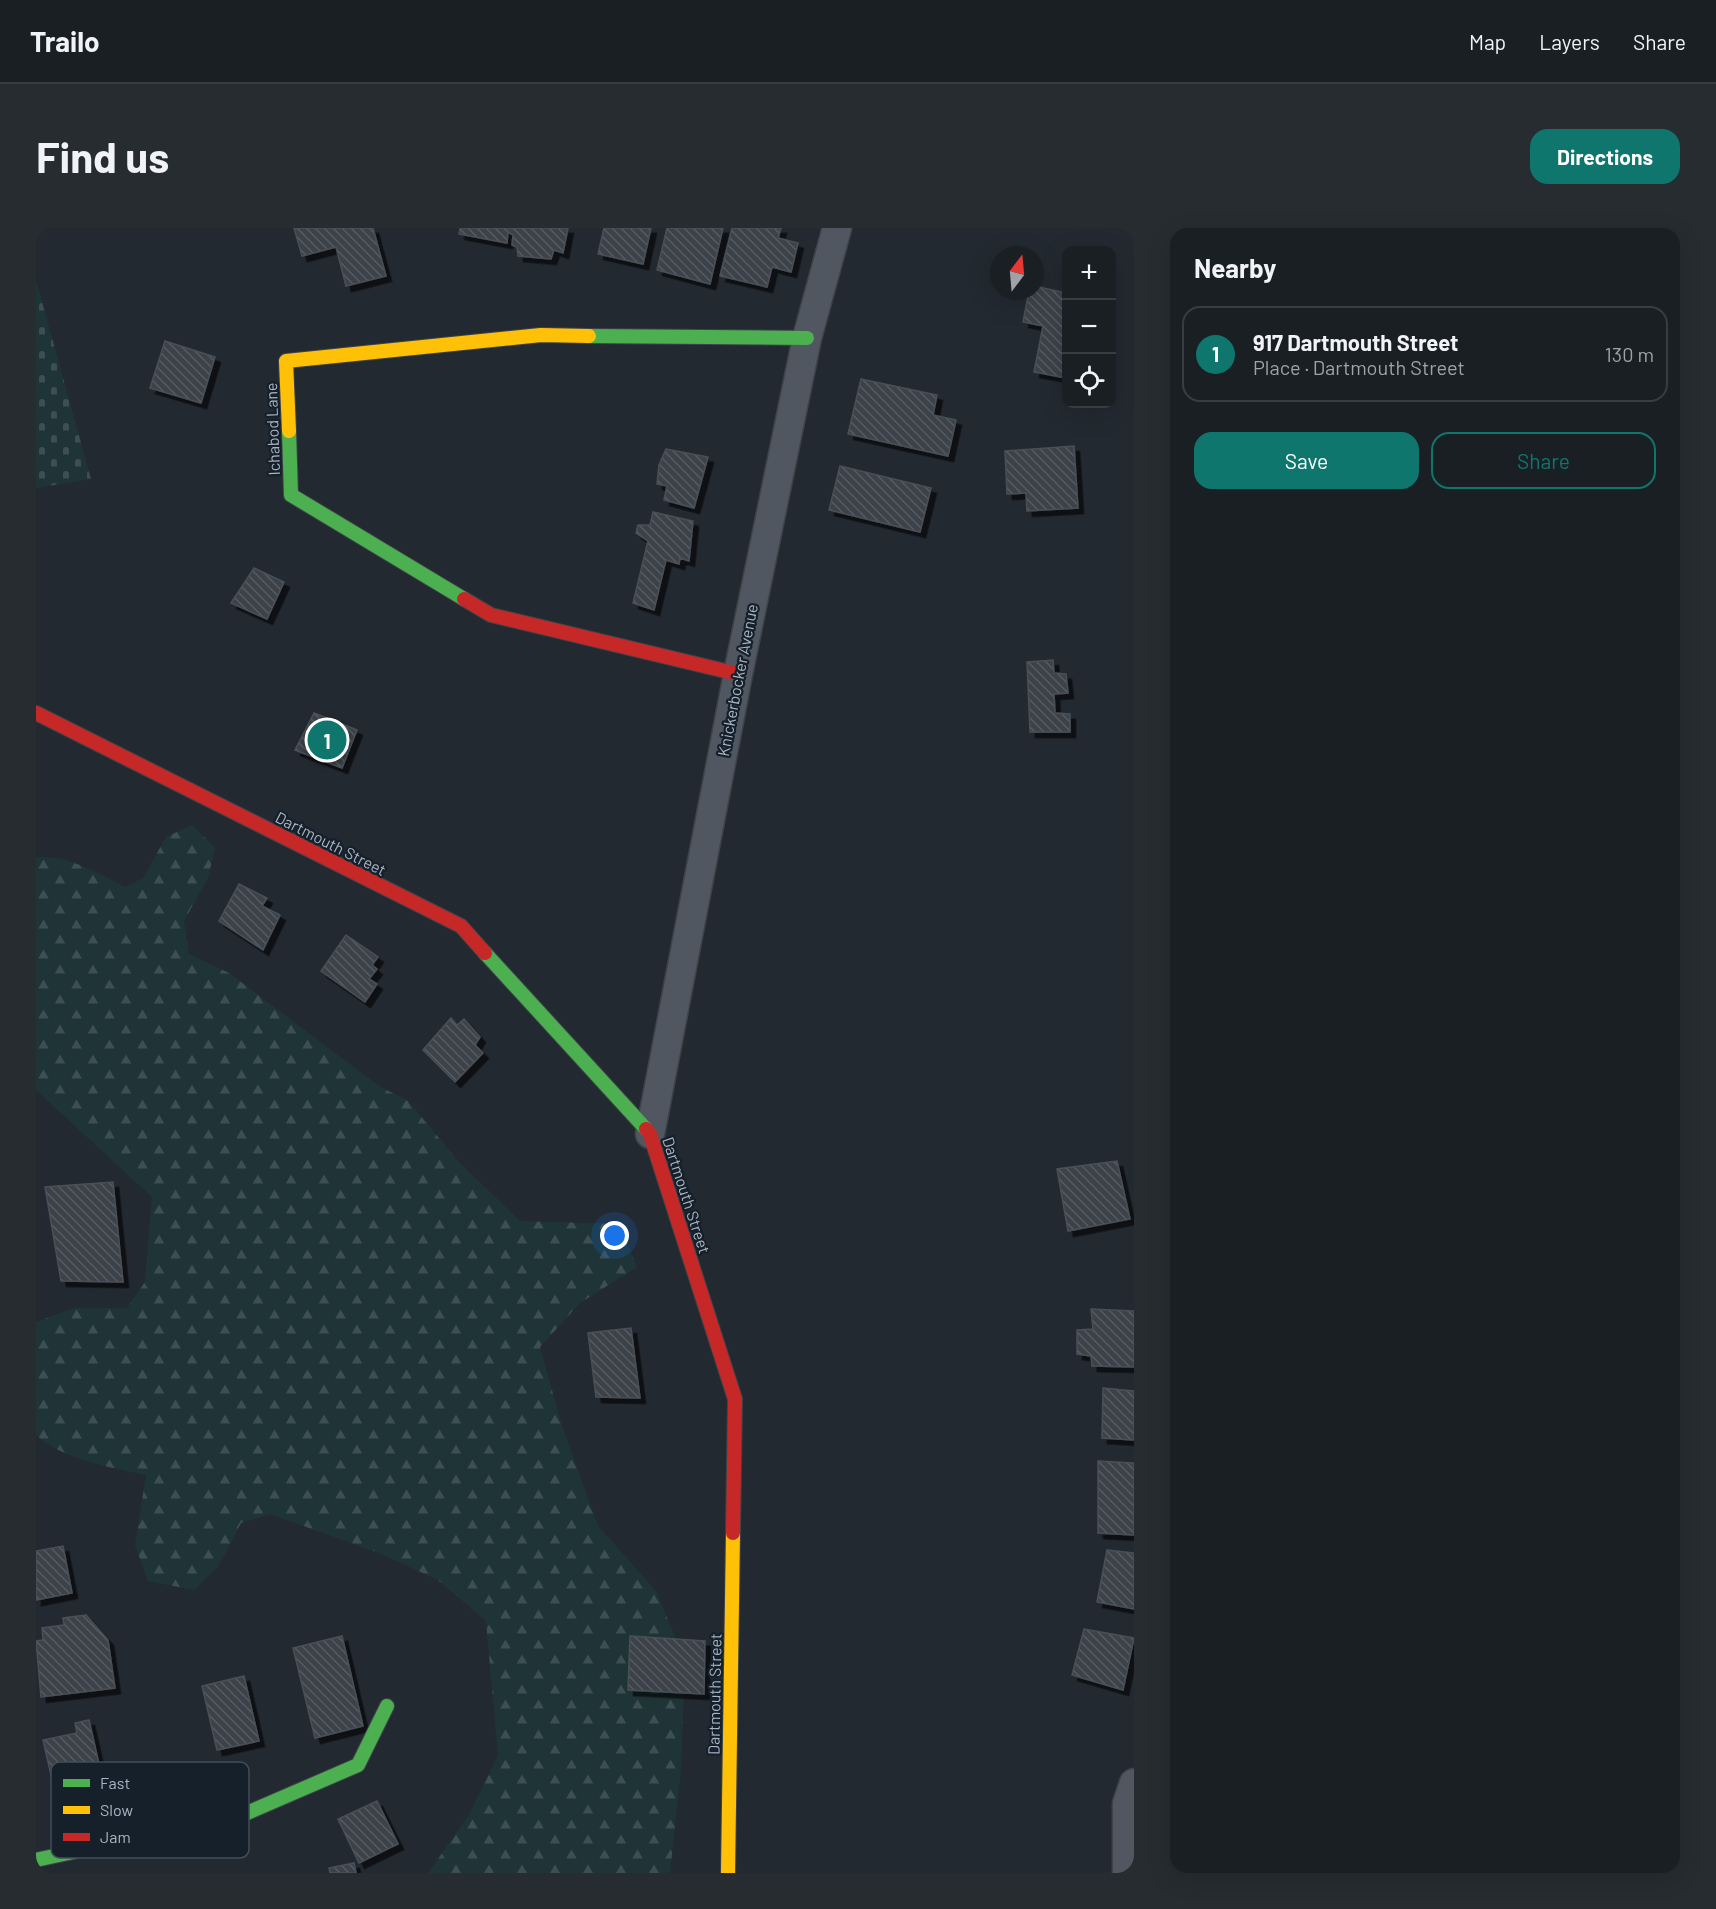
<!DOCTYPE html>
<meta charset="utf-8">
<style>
body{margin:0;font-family:Barlow,sans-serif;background:#272c31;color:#f1f3f6}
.controls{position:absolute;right:18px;top:18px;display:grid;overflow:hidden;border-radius:12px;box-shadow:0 6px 24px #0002}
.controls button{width:54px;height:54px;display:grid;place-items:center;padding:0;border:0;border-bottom:2px solid #383d41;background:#1a1f24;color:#f1f3f6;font:30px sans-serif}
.compass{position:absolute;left:954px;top:18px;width:54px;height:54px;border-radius:50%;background:#1a1f24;box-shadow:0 6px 24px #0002;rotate:16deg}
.you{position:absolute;left:579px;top:1008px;width:21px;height:21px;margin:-15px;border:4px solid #fff;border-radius:50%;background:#1a73e8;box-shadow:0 0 0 9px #1a73e833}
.badge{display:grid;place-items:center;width:39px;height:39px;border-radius:50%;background:#0f766e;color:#fff;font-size:20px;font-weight:700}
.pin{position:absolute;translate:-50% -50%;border:3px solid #fff;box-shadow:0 2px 6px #0006}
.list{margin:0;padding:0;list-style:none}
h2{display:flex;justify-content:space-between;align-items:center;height:78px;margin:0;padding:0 24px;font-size:26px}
h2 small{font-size:20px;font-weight:400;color:#9fa2a6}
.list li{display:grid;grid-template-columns:39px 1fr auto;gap:18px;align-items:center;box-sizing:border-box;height:96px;margin:0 12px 12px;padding:0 12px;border:2px solid #383d41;border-radius:18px}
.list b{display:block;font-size:22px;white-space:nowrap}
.list p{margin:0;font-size:20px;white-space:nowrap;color:#9fa2a6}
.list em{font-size:20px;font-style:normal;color:#9fa2a6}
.actions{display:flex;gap:12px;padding:18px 24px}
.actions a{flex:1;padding:14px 0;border:2px solid #0f766e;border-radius:18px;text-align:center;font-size:21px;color:#0f766e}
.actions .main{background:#0f766e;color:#fff}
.icon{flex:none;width:33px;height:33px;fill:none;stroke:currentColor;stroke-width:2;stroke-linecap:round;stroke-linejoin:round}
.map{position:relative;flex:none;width:1098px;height:1645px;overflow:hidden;border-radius:18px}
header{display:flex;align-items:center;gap:36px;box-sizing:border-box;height:84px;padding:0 30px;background:#1a1f24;border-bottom:2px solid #383d41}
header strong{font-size:28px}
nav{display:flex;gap:33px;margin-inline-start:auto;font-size:21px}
.intro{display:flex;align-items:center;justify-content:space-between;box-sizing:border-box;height:144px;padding:0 36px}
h1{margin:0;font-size:42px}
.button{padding:15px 27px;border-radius:18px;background:#0f766e;color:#fff;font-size:21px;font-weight:700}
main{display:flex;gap:36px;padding:0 36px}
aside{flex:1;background:#1a1f24;border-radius:18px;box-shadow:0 6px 24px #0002}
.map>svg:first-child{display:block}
</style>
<header>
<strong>Trailo</strong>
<nav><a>Map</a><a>Layers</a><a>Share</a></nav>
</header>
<div class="intro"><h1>Find us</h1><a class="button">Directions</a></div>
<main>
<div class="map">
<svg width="1098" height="1645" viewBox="0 0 1098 1645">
<defs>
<pattern id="forest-firs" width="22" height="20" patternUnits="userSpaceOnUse" patternTransform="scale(1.5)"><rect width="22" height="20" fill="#1f3437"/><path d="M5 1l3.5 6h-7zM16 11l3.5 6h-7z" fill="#3d4f52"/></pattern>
<pattern id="cemetery-stones" width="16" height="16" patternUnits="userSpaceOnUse" patternTransform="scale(1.5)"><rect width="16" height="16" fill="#1f3437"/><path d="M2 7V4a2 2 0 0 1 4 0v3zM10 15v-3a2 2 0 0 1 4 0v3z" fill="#3d4f52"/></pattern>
<pattern id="building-back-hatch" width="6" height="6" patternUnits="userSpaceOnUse" patternTransform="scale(1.5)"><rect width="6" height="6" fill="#3c424a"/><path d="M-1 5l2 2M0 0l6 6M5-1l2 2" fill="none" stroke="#555b63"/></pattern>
<filter id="shadow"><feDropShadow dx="5.5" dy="5.5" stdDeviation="0" flood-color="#0009"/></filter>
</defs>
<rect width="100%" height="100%" fill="#222930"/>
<path fill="url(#forest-firs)" d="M156,597L179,620L172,650L148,693L153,726L193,745L343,858L372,873L424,935L484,993L583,996L601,1039L544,1075L504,1119L526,1198L562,1298L620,1363L649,1432L645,1541L634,1645H392L433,1587L462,1528L450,1393L402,1352L343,1325L234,1286L205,1295L182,1339L158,1362L112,1353L99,1317L110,1247C73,1239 28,1232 0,1207V1094L38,1080H91L109,1054L116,969L0,862V629C31,627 62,645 89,659L107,650L130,609Z"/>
<path fill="url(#cemetery-stones)" d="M0,52L55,251L0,260Z"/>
<path fill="url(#building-back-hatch)" stroke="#495058" stroke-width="1.5" filter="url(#shadow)" d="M258,0H337L350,48L310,58L300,19L266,28Z
M424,0H532L527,25L518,22L515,31L482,28L481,19L476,17L477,7L472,4L471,15L423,6Z
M568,0H615L607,36L562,26Z
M631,0H687L674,56L621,42Z
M696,0H745L742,10L762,15L755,44L736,39L731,59L684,48Z
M999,58L1030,65V150L998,144L1007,98L987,94L993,63H999Z
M129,113L179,129L165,175L114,160Z
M825,151L901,167L897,187L920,192L912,228L812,206Z
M1038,218L1042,280L991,283L990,265L971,266L969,223Z
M630,221L672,229L658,280L628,272L631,258L621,256L623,237Z
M804,238L895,260L884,304L793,282Z
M617,284L657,293L653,333L644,330L643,336L630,332L618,382L597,375L612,313L600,305L602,297H614Z
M218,340L248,354L231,391L195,375Z
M1017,432L1018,445L1030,446L1032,465L1018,466L1019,485L1034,486V504H994L991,434Z
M278,485L321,502L306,540L259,522Z
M203,656L231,670L226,678L244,687L227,722L183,693Z
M310,707L342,729L336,737L341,741L333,751L341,756L329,774L285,743Z
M415,790L421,797L428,791L444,809L439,817L447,825L419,854L387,822Z
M1081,933L1094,991L1032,1003L1021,941Z
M77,954L87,1054L25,1053L9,959Z
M1055,1081L1098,1083V1139L1056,1138L1055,1128L1041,1126V1102L1057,1101Z
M595,1100L604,1170L560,1169L552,1105Z
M1067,1160L1098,1163V1212L1066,1210Z
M1062,1233L1098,1235V1307L1062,1305Z
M27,1318L36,1365L0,1372V1323Z
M1071,1322L1098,1325V1381L1061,1374Z
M50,1387L72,1412L79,1460L5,1469L0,1413L7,1412L6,1400L28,1397L27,1390Z
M1048,1401L1098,1410L1087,1462L1036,1447Z
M306,1408L327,1498L279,1510L257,1420Z
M594,1408L669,1413L668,1466L592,1462Z
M208,1448L223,1513L181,1522L166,1458Z
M53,1492L68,1558L20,1569L7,1512L41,1505L39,1495Z
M341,1573L362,1616L323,1635L302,1591Z
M318,1635L320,1645H294L293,1640Z"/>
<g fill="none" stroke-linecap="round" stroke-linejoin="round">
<g stroke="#3e4349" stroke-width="31">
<path id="street" d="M614,906L702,446L771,110L801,0
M1091,1645V1576L1098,1555"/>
</g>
<g stroke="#3e4349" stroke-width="16">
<path id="fast" d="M553,108L771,110
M253,203L255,267L428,371
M449,725L610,901
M0,1632L204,1588L322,1537L351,1478"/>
</g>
<g stroke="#3e4349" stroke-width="16">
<path id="slow" d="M253,203L250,133L505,107L553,108
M692,1645L697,1305"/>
</g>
<g stroke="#3e4349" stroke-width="16">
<path id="jam" d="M428,371L455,387L702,446
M0,485L425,698L449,725
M610,901L614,906L699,1171L697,1305"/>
</g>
<use href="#street" stroke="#515760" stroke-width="28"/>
<use href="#fast" stroke="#4caf50" stroke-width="14"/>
<use href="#slow" stroke="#ffc107" stroke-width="14"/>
<use href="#jam" stroke="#c62828" stroke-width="14"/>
</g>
<g text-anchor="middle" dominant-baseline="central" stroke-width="4.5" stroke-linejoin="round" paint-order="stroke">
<g font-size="16" fill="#a9b5c5" stroke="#16202b">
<text transform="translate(236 201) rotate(-92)">Ichabod Lane</text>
<text transform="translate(701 452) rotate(-79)">Knickerbocker Avenue</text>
<text transform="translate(295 615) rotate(27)">Dartmouth Street</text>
<text transform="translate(651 967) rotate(72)">Dartmouth Street</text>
<text transform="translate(678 1466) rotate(-89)">Dartmouth Street</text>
</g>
</g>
<rect x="15" y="1534" width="198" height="96" rx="9" fill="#16202b" stroke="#424d59" stroke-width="1.5"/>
<rect x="27" y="1551" width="27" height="8" fill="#4caf50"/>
<rect x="27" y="1578" width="27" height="8" fill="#ffc107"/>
<rect x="27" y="1605" width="27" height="8" fill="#c62828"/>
<g font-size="16" fill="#a9b5c5">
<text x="64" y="1561">Fast</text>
<text x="64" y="1588">Slow</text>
<text x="64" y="1615">Jam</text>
</g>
</svg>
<div class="controls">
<button>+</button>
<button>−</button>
<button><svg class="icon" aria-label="locate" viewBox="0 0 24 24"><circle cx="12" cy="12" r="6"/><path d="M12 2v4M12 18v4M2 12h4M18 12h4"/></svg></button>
</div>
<svg class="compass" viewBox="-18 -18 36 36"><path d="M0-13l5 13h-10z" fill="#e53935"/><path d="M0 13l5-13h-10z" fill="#9fa2a6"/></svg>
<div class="you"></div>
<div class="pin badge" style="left:291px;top:512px">1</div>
</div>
<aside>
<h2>Nearby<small></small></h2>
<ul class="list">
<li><span class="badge">1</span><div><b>917 Dartmouth Street</b><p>Place · Dartmouth Street</p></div><em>130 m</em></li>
</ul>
<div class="actions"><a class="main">Save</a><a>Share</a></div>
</aside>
</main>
